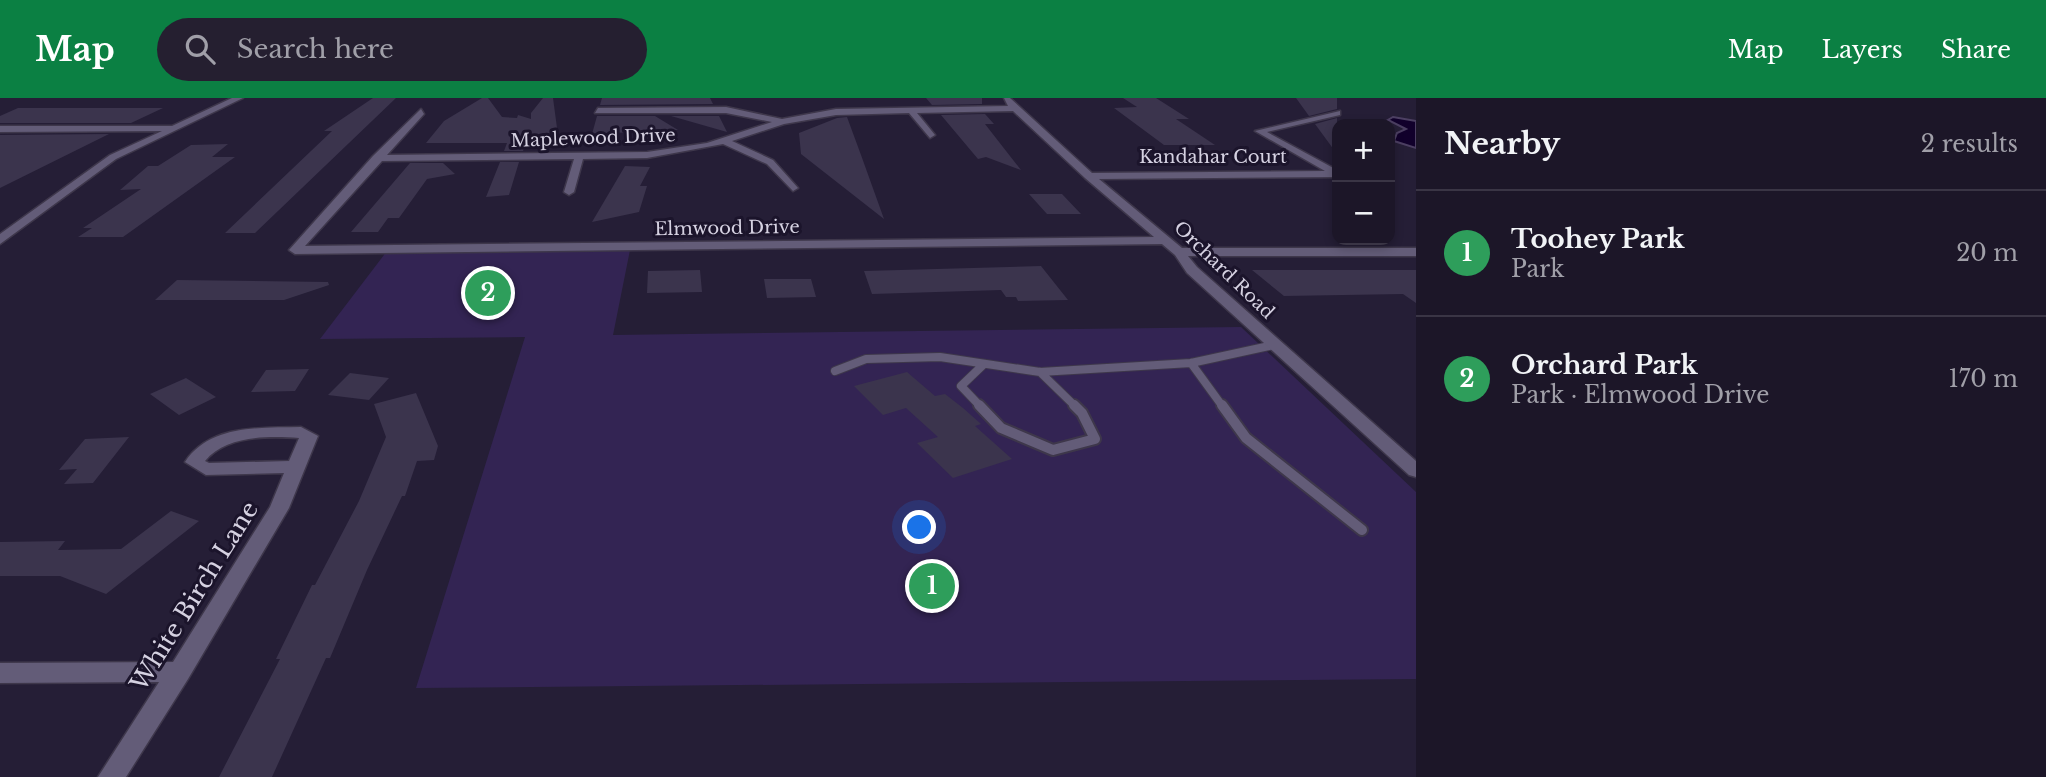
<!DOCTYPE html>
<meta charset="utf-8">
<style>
body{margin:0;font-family:"Libre Baskerville",serif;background:#251f30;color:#f1f3f6}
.controls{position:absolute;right:21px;top:21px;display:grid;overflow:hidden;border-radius:14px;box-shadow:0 4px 10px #0003}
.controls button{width:63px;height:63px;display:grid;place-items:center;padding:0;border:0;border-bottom:2px solid #3a3545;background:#1c1628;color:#f1f3f6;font:35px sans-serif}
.you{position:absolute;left:920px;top:430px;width:24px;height:24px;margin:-18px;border:5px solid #fff;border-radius:50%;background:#1a73e8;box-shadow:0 0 0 10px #1a73e833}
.badge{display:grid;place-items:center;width:46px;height:46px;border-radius:50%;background:#0b8043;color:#fff;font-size:23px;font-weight:700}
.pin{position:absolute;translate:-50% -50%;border:4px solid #fff;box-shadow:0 2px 7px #0006}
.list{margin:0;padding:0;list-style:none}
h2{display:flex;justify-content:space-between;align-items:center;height:91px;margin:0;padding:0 28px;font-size:30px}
h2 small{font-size:23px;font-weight:400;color:#a09fa8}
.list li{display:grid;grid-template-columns:46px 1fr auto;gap:21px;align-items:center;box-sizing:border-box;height:126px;padding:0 28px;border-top:2px solid #3a3545}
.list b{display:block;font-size:26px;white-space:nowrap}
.list p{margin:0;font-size:23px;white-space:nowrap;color:#a09fa8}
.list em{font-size:23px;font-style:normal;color:#a09fa8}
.icon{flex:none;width:38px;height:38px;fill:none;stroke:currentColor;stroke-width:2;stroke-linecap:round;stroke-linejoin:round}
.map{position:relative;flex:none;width:1416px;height:679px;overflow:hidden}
header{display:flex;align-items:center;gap:42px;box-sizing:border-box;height:98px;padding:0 35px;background:#0b8043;color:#fff}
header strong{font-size:33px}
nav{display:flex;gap:38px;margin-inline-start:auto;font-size:24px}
.search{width:490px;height:63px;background:#251f30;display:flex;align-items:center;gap:18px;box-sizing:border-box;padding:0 24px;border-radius:38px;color:#a09fa8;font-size:26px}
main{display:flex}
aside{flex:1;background:#1c1628}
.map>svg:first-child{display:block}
</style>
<header>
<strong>Map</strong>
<div class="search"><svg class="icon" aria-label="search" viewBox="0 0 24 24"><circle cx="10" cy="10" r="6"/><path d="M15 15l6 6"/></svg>Search here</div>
<nav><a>Map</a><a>Layers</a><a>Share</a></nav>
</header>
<main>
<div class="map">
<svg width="1416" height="679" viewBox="0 0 1416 679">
<rect width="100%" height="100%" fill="#251e36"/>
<path fill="#332453" d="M630,152L613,237L1241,229L1416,394V581L416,590L525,239L320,241L387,153Z"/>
<path fill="#11002b" stroke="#4c3f62" stroke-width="2" d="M1393,19L1416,23V50L1394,43L1397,35L1406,31L1388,22Z"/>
<path fill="#3b344d" d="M373,0H396L255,135H225L332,33H324Z
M482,0H488L502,19L517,20L518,17L531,21V15L543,0H553L559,45H526L523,53H504L507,45H426L444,23Z
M602,0H710L713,6L600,7Z
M926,0H982V6L932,7Z
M1123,0H1156L1189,21H1176L1215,47H1164L1114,10L1137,9Z
M1296,0H1337V11L1309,18Z
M18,10H163L131,25H0V18Z
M985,16L994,26H985L1021,72L986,59L978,61L941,17Z
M597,18H655L678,32L592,36Z
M671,18H719L727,34Z
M847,19L861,57L884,121L801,56L799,35L837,20Z
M1337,20V56L1315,26Z
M109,36L0,90V37Z
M228,46L212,59H235L123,139H78L92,130H83L141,91L120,92L148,68H158L191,47Z
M500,64H519L509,97L486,99Z
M410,65H443L455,76L427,81L399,120H388L378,134H351Z
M625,68L650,69L640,88H647L639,114L592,124Z
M1029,96H1062L1081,116H1047Z
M1041,168L1068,202L1018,203L1016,199H1006L1001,192L872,196L864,173Z
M700,172L702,194L647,195L648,173Z
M1252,172H1416V205L1403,196L1284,198Z
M764,181H811L816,199L767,200Z
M177,182L328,184L329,187L284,202H155Z
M309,271L295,293L251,294L266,272Z
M907,274L935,298L945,296L963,310L981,326L975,328L1012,361L953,380L917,345L938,339L906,310L883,317L854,288Z
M350,275L389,280L369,302L328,297Z
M186,280L216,299L179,317L150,296Z
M416,295L438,348L434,362L417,363L405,398H402L367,472L330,560H326L272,679H219L280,561H276L312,487H315L359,403L386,339L374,306Z
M129,339L93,385L64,386L77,371L59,372L85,341Z
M171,413L199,423L106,496L60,478H0V444L65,443L58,452L121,451Z"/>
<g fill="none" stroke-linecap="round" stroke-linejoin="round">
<g stroke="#3e374b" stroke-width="10">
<path id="service-far1" d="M1191,265L1223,309
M835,273L866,261L940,259L1040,274L1191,265L1274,247
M1040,274L1076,309
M981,309L961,288L984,266"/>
</g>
<g stroke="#3e374b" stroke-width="14">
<path id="service" d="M979,307L1001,330L1053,352L1095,341L1082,315L1074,307
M1222,307L1246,340L1362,432"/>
</g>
<g stroke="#3e374b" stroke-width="3">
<path id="minor" d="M232,0H243L116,61L0,146V136L110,57L162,33L0,34V28H172Z
M1004,0H1010L1092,75L1325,73L1255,33L1340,13V17L1267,34L1337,72V79L1099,81L1182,150H1416V158H1188L1197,169L1416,363V379L1409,377L1187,175L1175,157L1162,146L295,156L289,152L373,58L421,11L424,16L387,57L647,54L707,45L772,24L726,15H595L598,10L726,9L782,21L836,11L1008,8ZM1013,13L1085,80L1154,139L305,148L382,63L574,61L564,94L569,97L574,94L583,61L647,60L723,46L767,66L793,93L798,90L773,62L732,43L784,26L836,17L909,15L930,40L935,37L917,15Z
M301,329L318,338L289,410L188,581L126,679H98L159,584L0,585V565L173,564L270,409L284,375L206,377L185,364C210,326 261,330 301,329ZM299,340L289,363L209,365L205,363C226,337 269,338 299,340Z"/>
</g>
<use href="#service-far1" stroke="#635c78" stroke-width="8"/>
<use href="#service" stroke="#635c78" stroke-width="10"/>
<use href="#minor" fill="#635c78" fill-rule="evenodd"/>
</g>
<g text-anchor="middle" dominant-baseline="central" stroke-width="6" stroke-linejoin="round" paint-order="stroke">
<g font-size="18" fill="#d5d1e1" stroke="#1b142b">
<text transform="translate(593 40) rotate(-2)">Maplewood Drive</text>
<text x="1213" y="59">Kandahar Court</text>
<text transform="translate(727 130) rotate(-1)">Elmwood Drive</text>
<text transform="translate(1224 172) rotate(44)">Orchard Road</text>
</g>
<g font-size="24" fill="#d5d1e1" stroke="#1b142b">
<text transform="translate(194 498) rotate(-58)">White Birch Lane</text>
</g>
</g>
</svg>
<div class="controls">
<button>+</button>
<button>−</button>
</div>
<div class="you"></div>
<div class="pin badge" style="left:932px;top:488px;background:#2e9e5b">1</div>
<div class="pin badge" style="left:488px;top:195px;background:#2e9e5b">2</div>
</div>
<aside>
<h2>Nearby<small>2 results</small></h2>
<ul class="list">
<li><span class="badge" style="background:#2e9e5b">1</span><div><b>Toohey Park</b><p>Park</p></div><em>20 m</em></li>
<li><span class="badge" style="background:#2e9e5b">2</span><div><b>Orchard Park</b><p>Park · Elmwood Drive</p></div><em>170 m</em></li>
</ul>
</aside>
</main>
